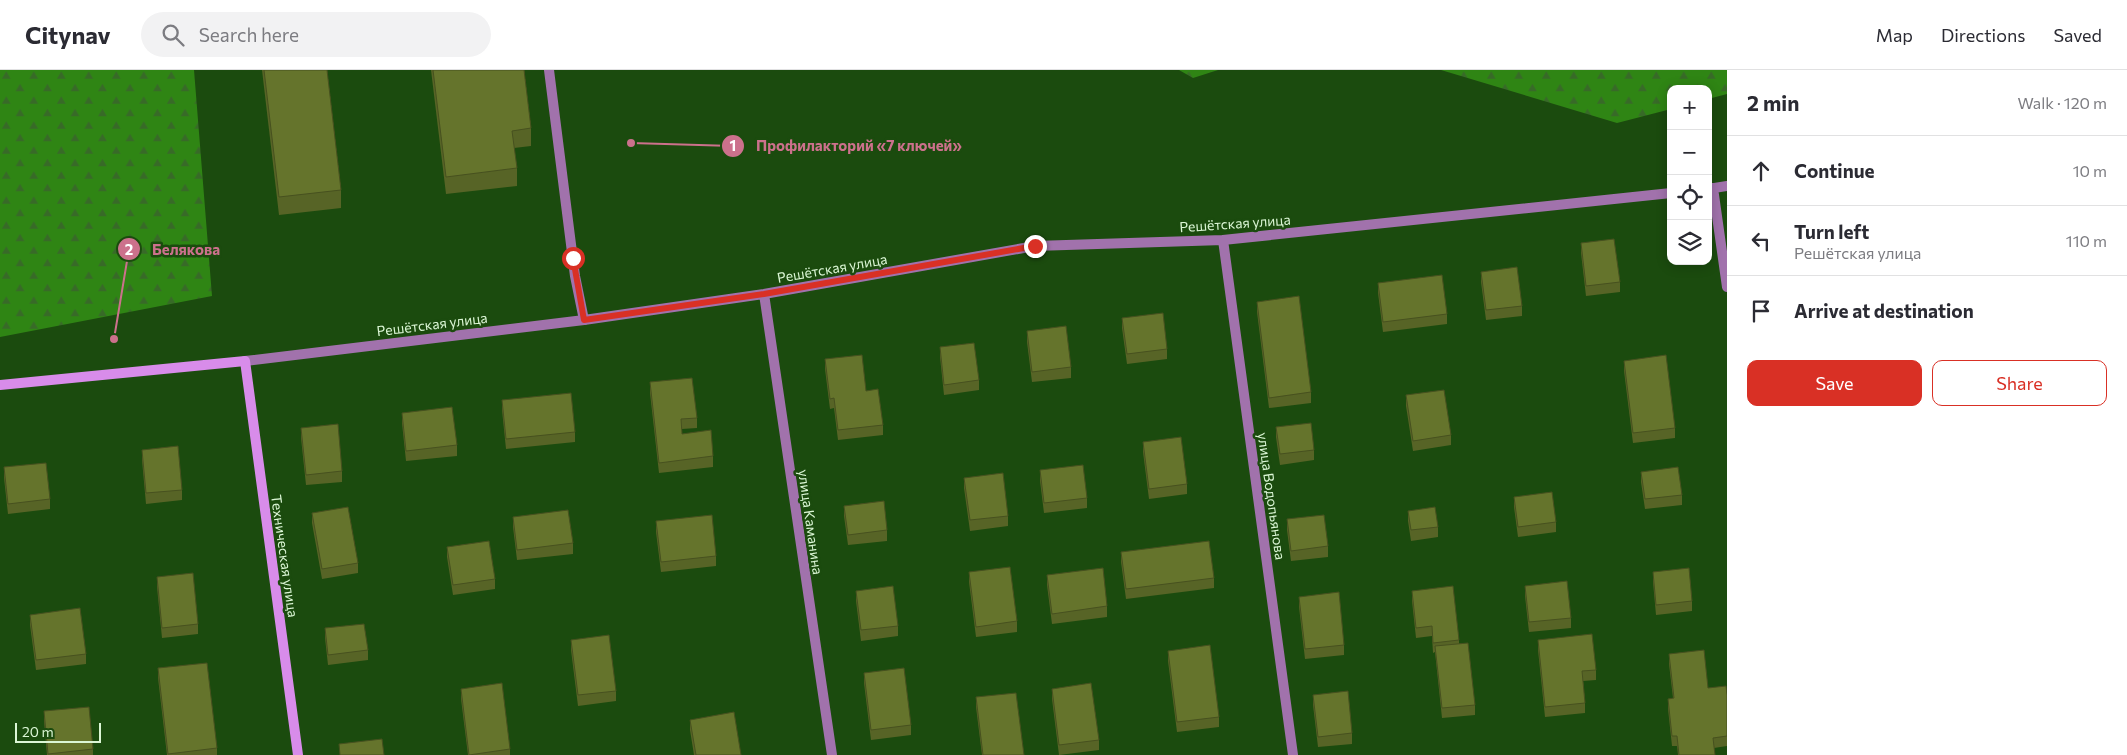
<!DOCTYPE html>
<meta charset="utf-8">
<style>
body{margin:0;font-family:Commissioner,sans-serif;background:#f2f2f3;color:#2b2b33}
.controls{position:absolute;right:15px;top:15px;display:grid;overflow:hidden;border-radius:10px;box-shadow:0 2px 12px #0003}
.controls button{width:45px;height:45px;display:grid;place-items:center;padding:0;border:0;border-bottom:1px solid #e1e1e2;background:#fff;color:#2b2b33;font:25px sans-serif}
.scale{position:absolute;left:15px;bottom:12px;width:86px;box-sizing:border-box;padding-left:5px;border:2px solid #dbf6d5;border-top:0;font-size:14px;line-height:18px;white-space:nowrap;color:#dbf6d5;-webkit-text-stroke:4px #1b4b0e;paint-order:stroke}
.stop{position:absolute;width:15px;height:15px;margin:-11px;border:4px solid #d93025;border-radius:50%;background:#fff}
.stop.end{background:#d93025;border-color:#fff;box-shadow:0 1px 5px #0008}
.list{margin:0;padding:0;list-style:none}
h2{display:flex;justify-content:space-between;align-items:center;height:65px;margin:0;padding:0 20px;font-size:21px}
h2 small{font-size:16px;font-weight:400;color:#7c7c81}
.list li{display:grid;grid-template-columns:32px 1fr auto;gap:15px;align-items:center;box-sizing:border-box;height:70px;padding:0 20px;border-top:1px solid #e1e1e2}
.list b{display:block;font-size:19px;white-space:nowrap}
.list p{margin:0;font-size:16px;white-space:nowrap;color:#7c7c81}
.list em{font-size:16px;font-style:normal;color:#7c7c81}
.actions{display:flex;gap:10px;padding:15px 20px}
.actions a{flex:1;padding:11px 0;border:1px solid #d93025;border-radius:10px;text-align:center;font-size:18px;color:#d93025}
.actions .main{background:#d93025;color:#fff}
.icon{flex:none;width:28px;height:28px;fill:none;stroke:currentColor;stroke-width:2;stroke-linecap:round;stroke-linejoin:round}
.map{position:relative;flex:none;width:1727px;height:685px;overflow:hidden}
header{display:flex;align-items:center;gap:30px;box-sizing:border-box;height:70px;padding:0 25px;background:#fff;border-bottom:1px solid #e1e1e2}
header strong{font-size:24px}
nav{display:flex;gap:28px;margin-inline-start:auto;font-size:18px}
.search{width:350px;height:45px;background:#f2f2f3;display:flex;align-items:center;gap:12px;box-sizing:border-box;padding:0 18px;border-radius:28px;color:#7c7c81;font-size:19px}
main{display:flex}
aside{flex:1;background:#fff}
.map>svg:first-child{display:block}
</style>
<header>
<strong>Citynav</strong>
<div class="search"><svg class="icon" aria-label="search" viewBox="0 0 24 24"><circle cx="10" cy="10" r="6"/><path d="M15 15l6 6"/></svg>Search here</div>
<nav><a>Map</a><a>Directions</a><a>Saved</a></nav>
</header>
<main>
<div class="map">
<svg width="1727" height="685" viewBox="0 0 1727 685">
<defs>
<pattern id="forest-firs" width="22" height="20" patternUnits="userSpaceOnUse" patternTransform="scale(1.25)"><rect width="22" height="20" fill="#2f8514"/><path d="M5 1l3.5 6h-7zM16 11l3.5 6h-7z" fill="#386a28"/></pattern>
</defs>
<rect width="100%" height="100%" fill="#1b4b0e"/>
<path fill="url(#forest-firs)" d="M0,0H194L212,226L0,267Z
M1179,0H1218L1193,8Z
M1441,0H1727V24L1708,29V19H1671V39L1617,53Z"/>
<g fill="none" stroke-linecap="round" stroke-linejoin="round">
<path stroke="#a172ac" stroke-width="10" d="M549,0L575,206L584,250"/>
<path stroke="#a172ac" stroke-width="10" d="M1713,118L1727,217
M1708,119L1727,116
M1223,170L1293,685
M764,224L832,685
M245,291L584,250L764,224L1035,176L1223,170L1671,123"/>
<path stroke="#d88cea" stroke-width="10" d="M0,315L245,291L298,685"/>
</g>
<path fill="#576426" d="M262,0H327L341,120V138L279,145Z
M431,0H524L531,58V76L514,78L517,98V116L446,124Z
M1581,173L1620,212V222L1586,226L1581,183Z
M1481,202L1522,236V246L1486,250L1481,212Z
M1378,213L1447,244V254L1383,262L1378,223Z
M1257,232L1311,322V333L1269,338L1257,242Z
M1122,248L1167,279V289L1127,294L1122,258Z
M1027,261L1071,297V308L1032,312L1027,272Z
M940,277L979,310V320L944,325L940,287Z
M825,289L866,321L883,355V365L838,370L834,338L830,339L825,299Z
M1624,291L1675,358V368L1633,373L1624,301Z
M650,312L697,348V358L682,359V364L713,386V397L659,403L650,323Z
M1406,325L1451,365V375L1413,381L1406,336Z
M502,330L575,362V372L506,379L502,340Z
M402,343L457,375V386L406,391L402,353Z
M1276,357L1314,380V390L1280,395L1276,367Z
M301,358L342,401V412L306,415L301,368Z
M1143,372L1187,414V424L1149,429L1143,382Z
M142,380L182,420V430L146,434L142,390Z
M4,397L50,429V439L8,444L4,408Z
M1040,400L1087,428V438L1044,443L1040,411Z
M1641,402L1682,425V435L1645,439L1641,412Z
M964,408L1008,446V456L970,461L964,418Z
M1514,427L1556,452V462L1518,467L1514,437Z
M844,436L887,460V471L848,475L844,446Z
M1408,441L1438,457V467L1411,471L1408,451Z
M312,443L358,493V503L322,509L312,453Z
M513,447L573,473V484L517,490L513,457Z
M1287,449L1328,476V487L1291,491L1287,460Z
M656,451L716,486V496L661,502L656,462Z
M447,477L495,509V519L453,525L447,487Z
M1121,482L1214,508V518L1126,529L1121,492Z
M969,502L1017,551V562L976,567L969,512Z
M1653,502L1692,531V541L1656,545L1653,512Z
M1047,505L1107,536V547L1052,554L1047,515Z
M157,507L198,554V564L162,568L157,517Z
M1525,516L1571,548V558L1529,562L1525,526Z
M856,521L898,556V566L861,571L856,531Z
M1412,521L1459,570V573L1475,635V645L1442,648L1435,582L1433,583L1432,566L1416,568L1412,531Z
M1299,527L1344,575V585L1305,589L1299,537Z
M30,545L86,584V594L36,600L30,555Z
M325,558L368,580V590L328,595L325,568Z
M571,570L616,621V631L578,636L571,580Z
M1538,570L1596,600V610L1583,611L1585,633V643L1545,647L1538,580Z
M1168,581L1219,647V657L1177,662L1168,591Z
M1669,584L1708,618L1727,625V676L1714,678L1715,685H1678L1677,676H1672L1668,639V629L1673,628L1669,594Z
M158,598L217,678V685H167L158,608Z
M864,603L911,655V665L871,670L864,613Z
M461,619L510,679V685H468L461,629Z
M1052,619L1099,670V680L1059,685L1052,629Z
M1313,625L1352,663V674L1318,677L1313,635Z
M976,627L1024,685H982L976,637Z
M44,641L93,679V685H47L44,651Z
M690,650L741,685H694L690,660Z"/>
<path fill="#65742c" stroke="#47511f" d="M264,0H327L341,120L279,127Z
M433,0H524L531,58L512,61L517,98L446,107Z
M1614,169L1620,212L1586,216L1581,173Z
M1517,197L1522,236L1486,240L1481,202Z
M1442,205L1447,244L1383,252L1378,213Z
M1299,226L1311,322L1269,328L1257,232Z
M1163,243L1167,279L1127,284L1122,248Z
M1066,256L1071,297L1032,302L1027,261Z
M974,273L979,310L944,315L940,277Z
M862,285L866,321L878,319L883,355L838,360L834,328L830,329L825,289Z
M1666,285L1675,358L1633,363L1624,291Z
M692,308L697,348L681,349L682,364L711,360L713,386L659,393L650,312Z
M1444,320L1451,365L1413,371L1406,325Z
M571,323L575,362L506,369L502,330Z
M452,337L457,375L406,381L402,343Z
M1311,353L1314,380L1280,384L1276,357Z
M338,354L342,401L306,405L301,358Z
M1181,367L1187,414L1149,419L1143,372Z
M178,376L182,420L146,423L142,380Z
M46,393L50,429L8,434L4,397Z
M1083,395L1087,428L1044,433L1040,400Z
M1678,397L1682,425L1645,429L1641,402Z
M1003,403L1008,446L970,450L964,408Z
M1552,422L1556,452L1518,457L1514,427Z
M884,431L887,460L848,465L844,436Z
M348,437L358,493L322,499L312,443Z
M1435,437L1438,457L1411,460L1408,441Z
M568,440L573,473L517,480L513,447Z
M712,445L716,486L661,492L656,451Z
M1324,445L1328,476L1291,481L1287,449Z
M489,471L495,509L453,515L447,477Z
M1209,471L1214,508L1126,519L1121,482Z
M1010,497L1017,551L976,557L969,502Z
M1103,498L1107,536L1052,544L1047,505Z
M1689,498L1692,531L1656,535L1653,502Z
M193,503L198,554L162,558L157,507Z
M1567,511L1571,548L1529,552L1525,516Z
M893,516L898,556L861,560L856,521Z
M1453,516L1459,570L1433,573L1432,556L1416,558L1412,521Z
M1339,522L1344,575L1305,579L1299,527Z
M80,538L86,584L36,590L30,545Z
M364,554L368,580L328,585L325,558Z
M1592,564L1596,600L1582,601L1585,633L1545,637L1538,570Z
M609,565L616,621L578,625L571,570Z
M1468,573L1475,635L1442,638L1435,576Z
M1210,575L1219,647L1177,652L1168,581Z
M1704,580L1708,618L1726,616L1727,625V666L1713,668L1715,685H1679L1677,666H1672L1668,629L1674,628L1669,584Z
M207,593L217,678L168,684L158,598Z
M904,598L911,655L871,660L864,603Z
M502,613L510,679L469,685L461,619Z
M1091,613L1099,670L1059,675L1052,619Z
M1348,621L1352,663L1318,667L1313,625Z
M1016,623L1024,685H983L976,627Z
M89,637L93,679L48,684L44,641Z
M734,642L741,685H696L690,650Z
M382,669L384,685H340L339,674Z"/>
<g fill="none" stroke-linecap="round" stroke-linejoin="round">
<path stroke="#d93025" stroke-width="6" d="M573,188L584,250L764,224L1035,176"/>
</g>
<g text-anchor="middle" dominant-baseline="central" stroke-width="5" stroke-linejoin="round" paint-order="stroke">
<g font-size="14" fill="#dbf6d5" stroke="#1b4b0e">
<text transform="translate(1235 153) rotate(-4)">Решётская улица</text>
<text transform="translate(832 198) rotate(-10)">Решётская улица</text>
<text transform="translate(432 254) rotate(-7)">Решётская улица</text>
<text transform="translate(1272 426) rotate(82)">улица Водопьянова</text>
<text transform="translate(811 452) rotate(82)">улица Каманина</text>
<text transform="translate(285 486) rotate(82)">Техническая улица</text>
</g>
</g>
<path fill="none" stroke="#cc718c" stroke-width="2" d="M631 73L733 76M114 269L129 179"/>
<g fill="#cc718c" stroke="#1b4b0e" stroke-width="2">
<circle cx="631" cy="73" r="5"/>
<circle cx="114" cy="269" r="5"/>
<circle cx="733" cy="76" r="12"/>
<circle cx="129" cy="179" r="12"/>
</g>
<g font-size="15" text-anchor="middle" font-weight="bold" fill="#fff">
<text x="733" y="81">1</text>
<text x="129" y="185">2</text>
</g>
<g font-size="15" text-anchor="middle" font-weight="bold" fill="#cc718c" stroke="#1b4b0e" stroke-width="5" stroke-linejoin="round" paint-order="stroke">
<text x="859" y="81">Профилакторий «7 ключей»</text>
<text x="186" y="185">Белякова</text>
</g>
</svg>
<div class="controls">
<button>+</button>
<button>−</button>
<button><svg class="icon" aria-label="locate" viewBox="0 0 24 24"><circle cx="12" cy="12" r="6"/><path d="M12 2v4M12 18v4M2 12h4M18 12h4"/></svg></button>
<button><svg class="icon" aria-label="layers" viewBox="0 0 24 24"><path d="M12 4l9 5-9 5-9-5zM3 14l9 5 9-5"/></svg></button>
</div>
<div class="scale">20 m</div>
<div class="stop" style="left:573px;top:188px"></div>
<div class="stop end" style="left:1035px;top:176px"></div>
</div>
<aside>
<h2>2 min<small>Walk · 120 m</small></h2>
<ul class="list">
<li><svg class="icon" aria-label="ahead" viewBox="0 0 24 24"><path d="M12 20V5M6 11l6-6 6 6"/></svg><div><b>Continue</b></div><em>10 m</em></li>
<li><svg class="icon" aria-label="left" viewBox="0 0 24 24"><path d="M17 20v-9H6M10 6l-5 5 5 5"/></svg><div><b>Turn left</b><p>Решётская улица</p></div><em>110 m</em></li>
<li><svg class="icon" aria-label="arrive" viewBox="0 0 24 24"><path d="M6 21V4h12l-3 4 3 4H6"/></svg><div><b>Arrive at destination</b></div></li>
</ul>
<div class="actions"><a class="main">Save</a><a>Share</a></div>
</aside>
</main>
